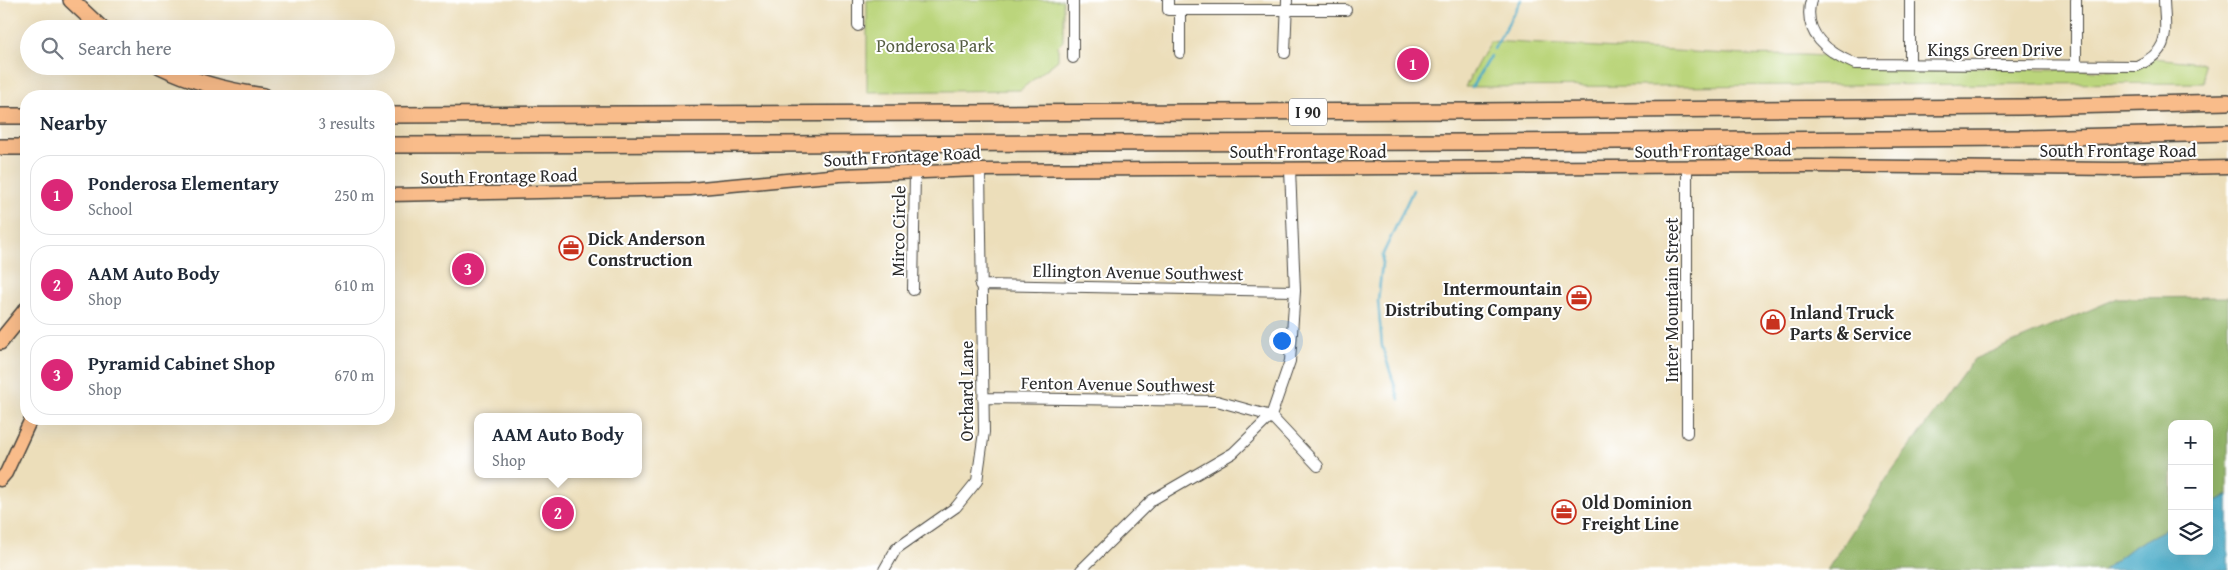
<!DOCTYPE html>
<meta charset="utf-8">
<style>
body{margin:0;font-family:"Gentium Book Plus",serif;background:#f2f2f3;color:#1f2937}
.controls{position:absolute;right:15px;bottom:15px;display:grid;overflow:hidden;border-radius:10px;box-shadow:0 5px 20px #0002}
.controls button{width:45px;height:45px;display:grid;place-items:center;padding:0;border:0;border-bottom:1px solid #e0e1e3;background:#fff;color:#1f2937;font:25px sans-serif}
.you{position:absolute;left:1281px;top:340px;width:18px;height:18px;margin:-12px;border:4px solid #fff;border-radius:50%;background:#1a73e8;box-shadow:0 0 0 8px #1a73e833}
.badge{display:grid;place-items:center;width:32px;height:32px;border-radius:50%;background:#db2777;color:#fff;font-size:16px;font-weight:700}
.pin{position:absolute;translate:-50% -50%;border:2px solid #fff;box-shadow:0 1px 5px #0006}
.popup{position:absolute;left:474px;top:413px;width:168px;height:65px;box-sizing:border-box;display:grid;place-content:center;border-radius:10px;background:#fff;filter:drop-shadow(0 1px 4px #0005);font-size:16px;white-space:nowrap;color:#747a83}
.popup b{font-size:19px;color:#1f2937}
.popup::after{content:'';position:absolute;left:50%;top:100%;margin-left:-10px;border:10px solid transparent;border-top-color:#fff}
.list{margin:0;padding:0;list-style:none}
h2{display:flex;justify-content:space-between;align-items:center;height:65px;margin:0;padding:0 20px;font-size:21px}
h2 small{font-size:16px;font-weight:400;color:#747a83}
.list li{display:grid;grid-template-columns:32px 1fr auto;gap:15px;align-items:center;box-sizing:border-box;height:80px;margin:0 10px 10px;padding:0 10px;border:1px solid #e0e1e3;border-radius:20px}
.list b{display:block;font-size:19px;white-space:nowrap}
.list p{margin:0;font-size:16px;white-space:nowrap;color:#747a83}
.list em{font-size:16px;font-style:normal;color:#747a83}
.icon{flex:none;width:28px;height:28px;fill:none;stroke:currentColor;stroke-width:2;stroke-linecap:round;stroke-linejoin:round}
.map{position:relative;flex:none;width:2228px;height:570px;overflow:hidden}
.search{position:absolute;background:#fff;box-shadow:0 5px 20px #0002;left:20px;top:20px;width:375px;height:55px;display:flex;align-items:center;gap:12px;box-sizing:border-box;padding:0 18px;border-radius:28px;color:#747a83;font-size:19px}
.panel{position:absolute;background:#fff;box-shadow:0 5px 20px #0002;left:20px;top:90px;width:375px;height:335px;border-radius:20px}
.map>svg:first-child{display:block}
</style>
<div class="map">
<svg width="2228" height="570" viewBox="0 0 2228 570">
<rect width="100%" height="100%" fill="#fff"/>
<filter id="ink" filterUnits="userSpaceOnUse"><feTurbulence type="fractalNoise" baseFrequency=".02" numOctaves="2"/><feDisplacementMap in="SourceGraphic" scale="10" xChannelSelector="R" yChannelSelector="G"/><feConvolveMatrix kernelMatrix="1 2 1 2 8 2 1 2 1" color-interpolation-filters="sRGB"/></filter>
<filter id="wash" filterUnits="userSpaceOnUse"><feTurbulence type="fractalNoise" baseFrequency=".0096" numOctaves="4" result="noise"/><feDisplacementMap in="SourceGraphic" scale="20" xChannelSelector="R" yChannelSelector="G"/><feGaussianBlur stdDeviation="1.12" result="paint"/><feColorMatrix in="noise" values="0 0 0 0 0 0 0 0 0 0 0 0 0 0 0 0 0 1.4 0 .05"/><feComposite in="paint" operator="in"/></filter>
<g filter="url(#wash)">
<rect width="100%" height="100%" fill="#ecdeba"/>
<path fill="#bbd57b" stroke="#738053" d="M867,0H1063V41L1058,46V60L1020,90L867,92Z
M1490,41C1575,46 1660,50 1746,55C1783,57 1820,50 1855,64L2120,71L2154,58L2203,63L2204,83L1465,87Z"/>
<path fill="#94b66b" stroke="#60704b" d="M2228,297V495L2209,505V424H2172V526L2134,546L2103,570H1827L1891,472L1974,359L2118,298Z"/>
<path fill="#49abc8" stroke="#3a6b7a" d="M2228,495V570H2103L2134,546L2172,526V551H2209V505Z"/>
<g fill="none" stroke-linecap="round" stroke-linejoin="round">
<path stroke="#49abc8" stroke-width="2.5" d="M1494,49L1521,0
M1472,87L1490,56
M1399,399L1382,346L1378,301L1383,254L1413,190"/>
</g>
</g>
<g filter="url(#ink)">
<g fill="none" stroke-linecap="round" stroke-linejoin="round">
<g stroke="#484640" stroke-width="12">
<path id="minor" d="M1168,0V10H1180V53
M1811,0C1802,33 1828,53 1855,64L2137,66C2172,50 2165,33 2164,0
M2076,0V66
M1180,10H1346
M858,26V0
M1285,53L1287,0
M1073,58V0
M1910,64V0
M980,285L1295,291
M913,290L915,172
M983,398L1217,401L1271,416L1318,466
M1687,433V168
M884,570L896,549L956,507L977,481L984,432L980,170
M1081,570L1152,500L1233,453L1271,416L1290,361L1295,291L1290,169"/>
</g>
<g stroke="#484640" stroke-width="15">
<path id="major" d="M389,195L690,189L840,175L980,170L1811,166L2116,169L2228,167
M0,480L6,473L31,419"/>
</g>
<g stroke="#484640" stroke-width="18">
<path id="highway" d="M71,0L102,29
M160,66C193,82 228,91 264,96
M389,115L1478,111L2021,107L2228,102
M0,116H26
M389,145L1479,142L2022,138L2228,133
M0,147H26
M0,342L26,310"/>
</g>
<use href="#minor" stroke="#fff" stroke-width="10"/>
<use href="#major" stroke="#f9bc8a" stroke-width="12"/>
<use href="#highway" stroke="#f9bc8a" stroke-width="15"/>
</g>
</g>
<defs>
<g id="office-ring" transform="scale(1.25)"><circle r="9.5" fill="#fff" stroke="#c8321e" stroke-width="1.5"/><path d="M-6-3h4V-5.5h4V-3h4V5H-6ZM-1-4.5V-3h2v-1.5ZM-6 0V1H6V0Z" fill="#c8321e"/></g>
<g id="shop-ring" transform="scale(1.25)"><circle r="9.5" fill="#fff" stroke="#c8321e" stroke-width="1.5"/><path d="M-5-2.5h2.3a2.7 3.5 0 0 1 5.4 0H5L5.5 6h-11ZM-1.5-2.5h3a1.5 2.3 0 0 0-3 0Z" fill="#c8321e"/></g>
</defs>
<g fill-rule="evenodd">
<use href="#office-ring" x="571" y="248"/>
<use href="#office-ring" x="1579" y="298"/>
<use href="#shop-ring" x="1773" y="322"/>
<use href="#office-ring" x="1564" y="512"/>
</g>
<g text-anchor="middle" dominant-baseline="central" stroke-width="4" stroke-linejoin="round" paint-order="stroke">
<rect fill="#fff" stroke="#6b6b6b" stroke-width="1" x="1289" y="98.5" width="38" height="27" rx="4"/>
<g font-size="16" font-weight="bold" fill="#2b2b2b">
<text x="1308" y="112">I 90</text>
</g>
<g font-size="18" fill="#565e43" stroke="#fff">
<text x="935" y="45">Ponderosa Park</text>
</g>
<g font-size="18" fill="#2b2b2b" stroke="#fff">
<text x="1995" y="49">Kings Green Drive</text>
<text transform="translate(1713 150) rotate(-1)">South Frontage Road</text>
<text x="2118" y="150">South Frontage Road</text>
<text x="1308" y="151">South Frontage Road</text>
<text transform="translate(902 156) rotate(-3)">South Frontage Road</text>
<text transform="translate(499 176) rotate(-1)">South Frontage Road</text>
<text transform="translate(898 231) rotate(-89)">Mirco Circle</text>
<text transform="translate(1138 272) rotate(1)">Ellington Avenue Southwest</text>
<text transform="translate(1671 300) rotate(-90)">Inter Mountain Street</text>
<text transform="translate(1118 384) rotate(1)">Fenton Avenue Southwest</text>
<text transform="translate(966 391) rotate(-90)">Orchard Lane</text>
</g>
<g font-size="18" font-weight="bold" fill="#2b2b2b" stroke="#fff" text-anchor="start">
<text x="588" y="238">Dick Anderson<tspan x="588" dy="21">Construction</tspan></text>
<text x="1562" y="288" text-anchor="end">Intermountain<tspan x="1562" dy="21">Distributing Company</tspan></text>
<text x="1790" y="312">Inland Truck<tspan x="1790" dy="21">Parts &amp; Service</tspan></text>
<text x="1582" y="502">Old Dominion<tspan x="1582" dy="21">Freight Line</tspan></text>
</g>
</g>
</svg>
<div class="controls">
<button>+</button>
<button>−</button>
<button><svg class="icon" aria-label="layers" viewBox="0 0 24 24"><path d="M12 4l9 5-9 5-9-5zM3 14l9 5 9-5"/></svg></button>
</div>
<div class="you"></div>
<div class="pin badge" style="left:1413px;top:64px">1</div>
<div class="pin badge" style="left:558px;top:513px">2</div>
<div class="popup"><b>AAM Auto Body</b>Shop</div>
<div class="pin badge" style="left:468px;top:269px">3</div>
<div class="search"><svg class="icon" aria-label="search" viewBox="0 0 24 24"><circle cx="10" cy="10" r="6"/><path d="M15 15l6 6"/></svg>Search here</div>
<section class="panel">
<h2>Nearby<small>3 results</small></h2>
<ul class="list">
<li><span class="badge">1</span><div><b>Ponderosa Elementary</b><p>School</p></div><em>250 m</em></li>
<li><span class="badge">2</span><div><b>AAM Auto Body</b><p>Shop</p></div><em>610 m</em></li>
<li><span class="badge">3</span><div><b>Pyramid Cabinet Shop</b><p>Shop</p></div><em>670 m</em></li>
</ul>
</section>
</div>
